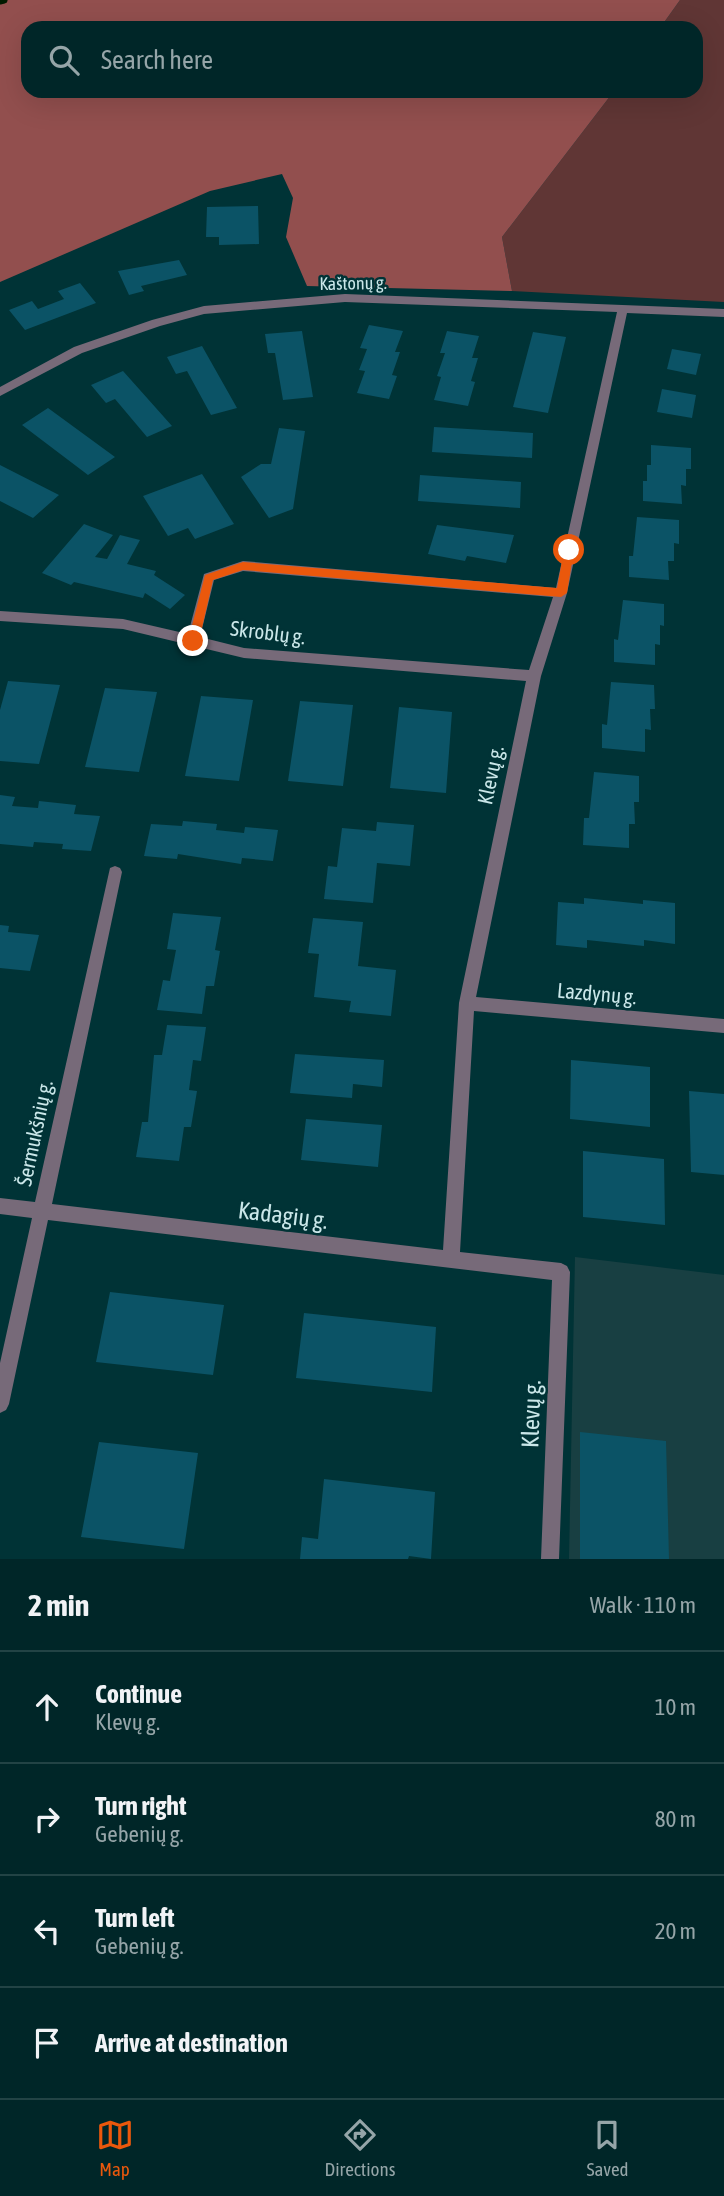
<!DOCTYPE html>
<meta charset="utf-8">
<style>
body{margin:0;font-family:"Asap Condensed",sans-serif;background:#0a2e30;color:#f1f3f6}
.stop{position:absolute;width:21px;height:21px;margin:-16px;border:5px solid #ea580c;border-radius:50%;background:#fff}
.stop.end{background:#ea580c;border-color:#fff;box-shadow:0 2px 7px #0008}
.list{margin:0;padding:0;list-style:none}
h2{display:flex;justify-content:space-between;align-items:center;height:91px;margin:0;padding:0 28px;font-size:30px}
h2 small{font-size:23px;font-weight:400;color:#95a5a8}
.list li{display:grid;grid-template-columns:46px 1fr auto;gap:21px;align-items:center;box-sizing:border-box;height:112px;padding:0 28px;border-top:2px solid #224345}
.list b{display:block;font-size:26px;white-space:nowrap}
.list p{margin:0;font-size:23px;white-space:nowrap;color:#95a5a8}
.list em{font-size:23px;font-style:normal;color:#95a5a8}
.icon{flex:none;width:38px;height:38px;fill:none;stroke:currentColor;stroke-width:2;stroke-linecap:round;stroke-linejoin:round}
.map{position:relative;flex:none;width:724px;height:1559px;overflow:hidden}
.search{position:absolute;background:#002628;box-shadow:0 7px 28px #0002;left:21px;right:21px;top:21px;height:77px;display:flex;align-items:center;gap:18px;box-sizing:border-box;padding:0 24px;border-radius:21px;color:#95a5a8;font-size:26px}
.sheet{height:539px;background:#002628}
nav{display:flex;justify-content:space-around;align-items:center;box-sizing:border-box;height:98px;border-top:2px solid #224345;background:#002628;font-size:19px;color:#95a5a8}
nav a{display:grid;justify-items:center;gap:4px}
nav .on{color:#ea580c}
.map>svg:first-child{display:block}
</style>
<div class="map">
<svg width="724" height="1559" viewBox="0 0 724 1559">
<rect width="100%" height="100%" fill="#003336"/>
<path fill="#183f42" d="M575,1257L724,1275V1559H569Z"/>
<path fill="#603635" d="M680,0H724V302L512,291L502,237L614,91H696V28H660Z"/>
<path fill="#924f4e" d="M0,0H680L660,28H28V91H614L502,237L512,291L307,286L286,237L293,198L282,174L210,191L0,282Z"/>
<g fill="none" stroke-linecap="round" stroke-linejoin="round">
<path stroke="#001a00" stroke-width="7" d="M0,1L4,0"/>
</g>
<path fill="#0b5366" d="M258,206L259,244L219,245V237H206L207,207Z
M179,260L187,275L141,286L144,291L129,295L118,271Z
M80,283L96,303L25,330L9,310L32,301L38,309L64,299L58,291Z
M369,325L403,331L395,352H400L392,375L397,376L389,399L357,393L365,371L359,370L367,349L360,348Z
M302,331L313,397L283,400L275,353H268L265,334Z
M447,331L479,336L472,358H478L471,381L475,382L468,406L434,400L441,377L437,376L445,353H440Z
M533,332L566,337L548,413L513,407Z
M202,346L237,408L211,415L187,371L176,374L167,357Z
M672,349L701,354L696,375L667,369Z
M123,371L172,426L147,437L115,399L106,403L91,385Z
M662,389L696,395L692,418L657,412Z
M48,408L115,457L88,475L22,425Z
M434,427L533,433L532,458L432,452Z
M279,428L305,431L293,509L269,518L241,477L261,464H271Z
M651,445L691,448V469H686V486L681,485L682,504L643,501V481H647V465H651Z
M0,465L59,495L33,518L0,501Z
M202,474L234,524L195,539L188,528L168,536L143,496Z
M420,475L521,482L520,508L418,501Z
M637,517L679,520V544L674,543V561H668L669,580L629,577V556H633Z
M84,524L113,535L95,557L107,559L120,535L140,540L127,564L156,571L154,575L185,595L170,609L145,593L143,598L74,582L71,585L42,573Z
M437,525L514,535L506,563L467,556L465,561L428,554Z
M623,600L664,604V626L660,625V645L655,644V665L614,662V639L618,640Z
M8,681L60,685L39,764L0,761V710Z
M611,682L654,685L655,709H650L651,730L645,729V752L602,748V724L607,725Z
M105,688L157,692L139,772L85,767Z
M201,696L253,700L239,781L185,776Z
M300,701L353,705L343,786L288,781Z
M399,707L452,712L446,793L390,788Z
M594,772L639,776V802H634L635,824H629V848L583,845L584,818H589Z
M0,795L15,797L12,806L38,808L39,801L76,805L74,814L100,816L91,851L62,849L63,844L34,842L33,847L0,844Z
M183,821L217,824L216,830L244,833L245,827L278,830L273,861L242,858L241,864L178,854L177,859L144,856L151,824L182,826Z
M377,822L414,825L410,866L377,863L373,903L324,899L328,866L337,867L342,828L376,831Z
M584,898L643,904V900L675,903V944L644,940V946L587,940V948L556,945L558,902L584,904Z
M173,913L221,917L215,950L220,951L214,986H206L202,1014L157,1010L163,980L170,981L176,950L167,949Z
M313,918L363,922L358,966L396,970L391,1016L349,1012L351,1001L314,997L319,954L308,953Z
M0,925L9,926L8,932L39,935L30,971L0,968Z
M167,1025L206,1027L201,1061L193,1060L189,1090L197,1091L191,1127H184L179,1161L136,1157L142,1122H148L154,1055H162Z
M295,1054L384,1060L382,1087L353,1084L352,1098L290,1093Z
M571,1060L650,1067V1127L570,1119Z
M689,1091L724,1094V1175L691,1172Z
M306,1119L382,1125L378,1167L301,1160Z
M583,1151L664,1159L665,1225L583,1217Z
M110,1292L224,1305L213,1375L96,1362Z
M304,1313L436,1327L432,1392L296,1378Z
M580,1432L666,1441L669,1559H580Z
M99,1442L198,1453L184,1549L81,1537Z
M324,1479L435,1492L431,1559L409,1556L408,1559H300L302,1537L318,1539Z"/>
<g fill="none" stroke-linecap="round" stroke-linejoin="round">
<path fill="#776a79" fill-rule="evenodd" d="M345,294L724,309V317L627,313L567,593L541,676L476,997L724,1019V1033L474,1011L460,1252L561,1263L567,1266L570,1272L559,1559H541L552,1280L48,1220L9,1404L6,1410L0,1413V1363L32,1218L0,1214V1198L35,1202L110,868L115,866L120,868L122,872L52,1204L443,1250L459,1003L526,681L244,658L123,629L0,621V611L123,619L188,634L204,574L243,561L556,588L617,312L345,302L204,314L160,326L82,353L0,396V387L74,347L152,320L204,306ZM243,571L553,597L529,670L244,648L200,637L214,580Z"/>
</g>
<path fill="#ea580c" d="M569,547L574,550L567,593L561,597L243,570L213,580L199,641L193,645L188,641L205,575L243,562L557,588L564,550Z"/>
<g text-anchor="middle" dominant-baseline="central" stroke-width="5" stroke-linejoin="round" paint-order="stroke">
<g font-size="18" fill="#cae7e9" stroke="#003336">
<text transform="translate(353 283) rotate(-1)">Kaštonų g.</text>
</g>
<g font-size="21" fill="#cae7e9" stroke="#003336">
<text transform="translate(268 632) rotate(7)">Skroblų g.</text>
<text transform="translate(490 775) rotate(-78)">Klevų g.</text>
<text transform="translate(597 993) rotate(5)">Lazdynų g.</text>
<text transform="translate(34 1133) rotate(-78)">Šermukšnių g.</text>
</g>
<g font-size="24" fill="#cae7e9" stroke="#003336">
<text transform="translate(283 1215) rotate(7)">Kadagių g.</text>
<text transform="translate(531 1414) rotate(-88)">Klevų g.</text>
</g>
</g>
</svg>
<div class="stop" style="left:569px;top:550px"></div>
<div class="stop end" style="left:193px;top:641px"></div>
<div class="search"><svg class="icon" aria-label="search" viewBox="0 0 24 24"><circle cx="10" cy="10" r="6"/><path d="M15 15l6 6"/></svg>Search here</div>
</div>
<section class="sheet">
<h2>2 min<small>Walk · 110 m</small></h2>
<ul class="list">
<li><svg class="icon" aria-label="ahead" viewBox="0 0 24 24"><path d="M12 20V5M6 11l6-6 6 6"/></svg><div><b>Continue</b><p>Klevų g.</p></div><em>10 m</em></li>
<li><svg class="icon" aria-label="right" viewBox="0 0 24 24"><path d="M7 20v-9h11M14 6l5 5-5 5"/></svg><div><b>Turn right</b><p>Gebenių g.</p></div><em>80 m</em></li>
<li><svg class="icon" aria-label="left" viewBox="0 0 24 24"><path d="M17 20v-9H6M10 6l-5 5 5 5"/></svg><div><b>Turn left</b><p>Gebenių g.</p></div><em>20 m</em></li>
<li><svg class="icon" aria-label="arrive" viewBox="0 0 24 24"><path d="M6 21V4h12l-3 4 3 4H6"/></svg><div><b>Arrive at destination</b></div></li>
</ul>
</section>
<nav>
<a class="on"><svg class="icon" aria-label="map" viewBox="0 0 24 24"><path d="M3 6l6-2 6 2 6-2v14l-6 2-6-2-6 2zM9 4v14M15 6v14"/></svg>Map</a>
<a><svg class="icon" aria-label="directions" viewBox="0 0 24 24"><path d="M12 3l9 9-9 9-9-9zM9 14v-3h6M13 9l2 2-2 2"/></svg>Directions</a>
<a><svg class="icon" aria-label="saved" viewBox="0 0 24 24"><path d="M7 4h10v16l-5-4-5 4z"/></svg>Saved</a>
</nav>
